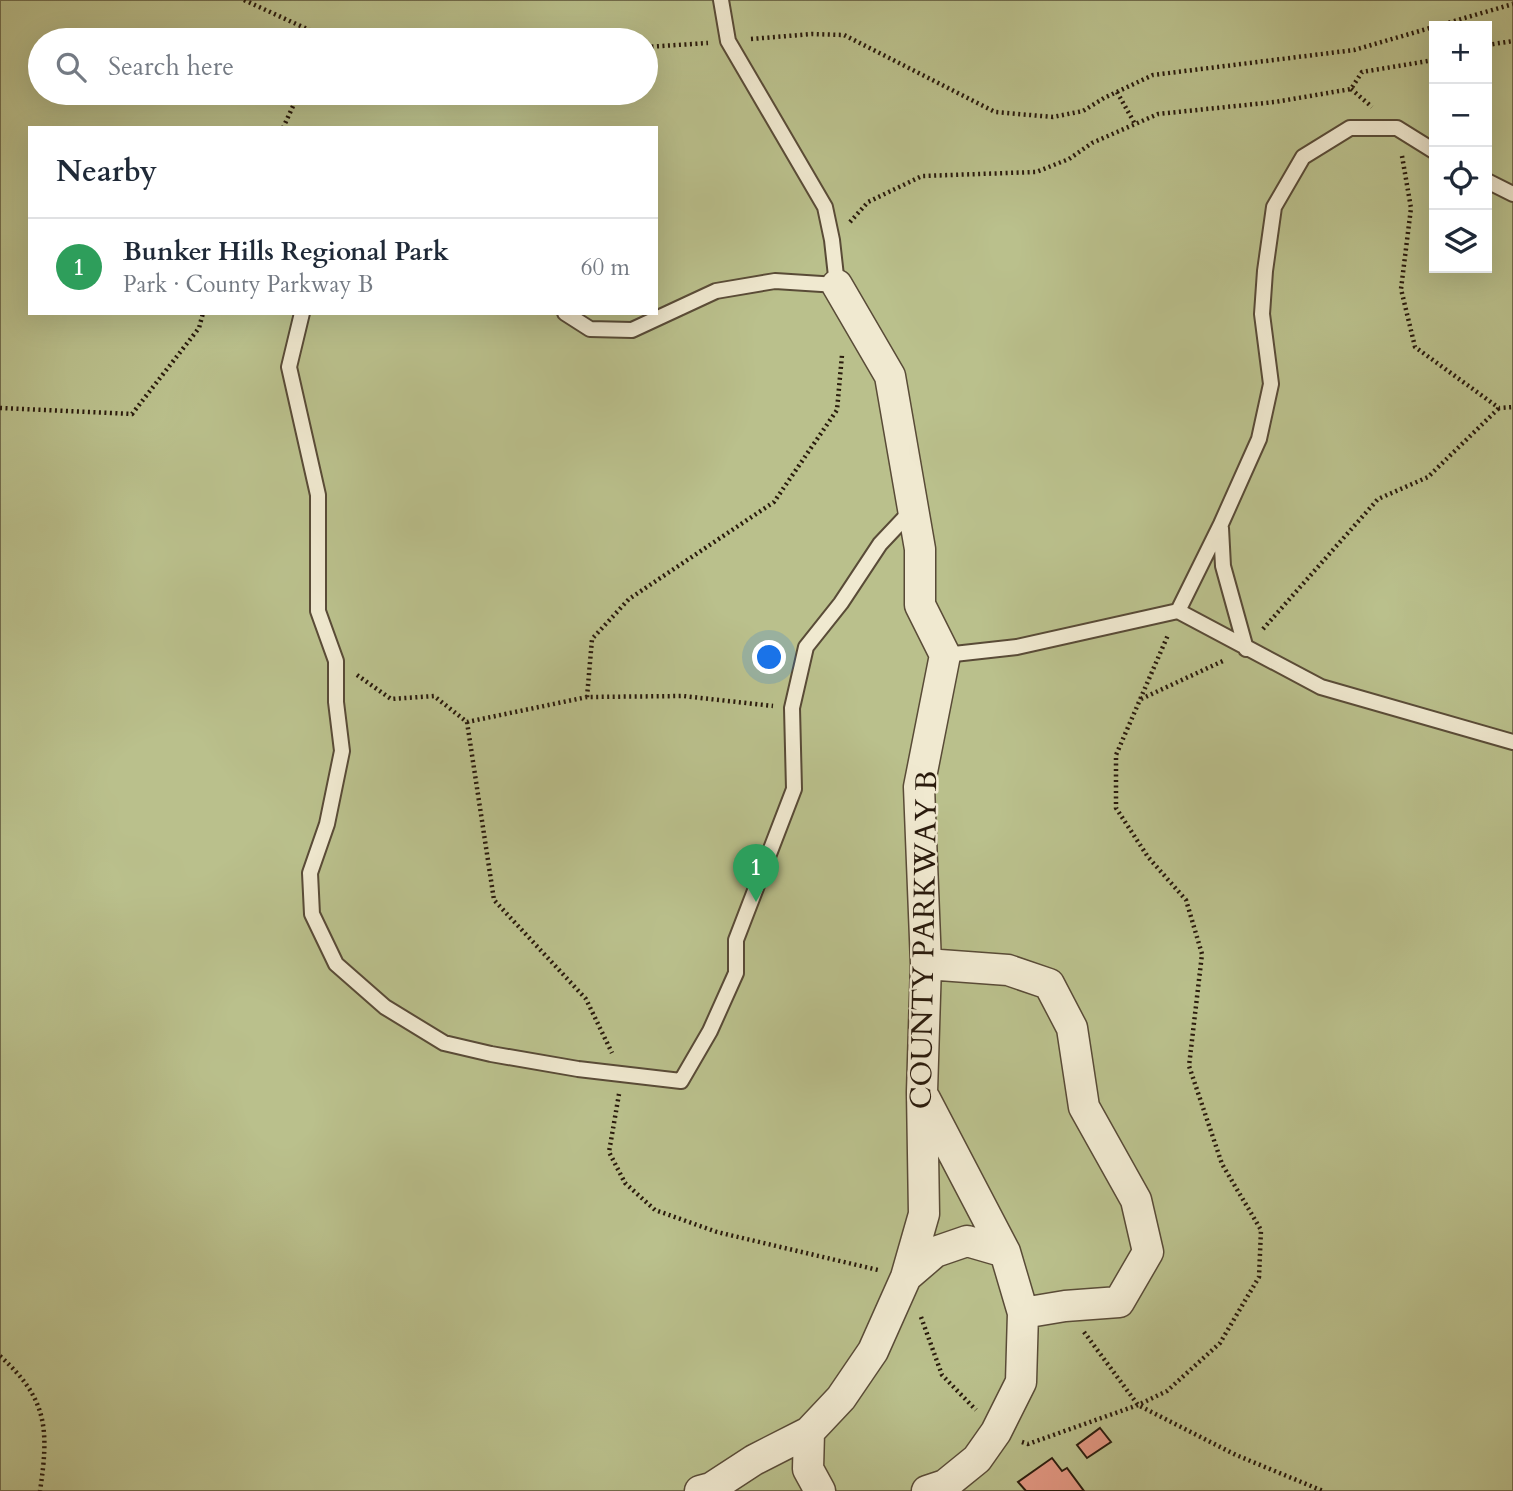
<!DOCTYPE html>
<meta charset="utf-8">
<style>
body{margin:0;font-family:Cardo,serif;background:#f6f6f7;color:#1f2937}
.controls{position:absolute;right:21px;top:21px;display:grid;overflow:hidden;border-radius:0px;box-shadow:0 7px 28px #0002}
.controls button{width:63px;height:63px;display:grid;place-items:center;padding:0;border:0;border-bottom:2px solid #e0e1e3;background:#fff;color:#1f2937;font:35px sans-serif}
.you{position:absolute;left:770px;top:658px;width:24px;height:24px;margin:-18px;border:5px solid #fff;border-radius:50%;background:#1a73e8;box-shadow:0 0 0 10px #1a73e833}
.badge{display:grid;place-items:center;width:46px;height:46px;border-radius:50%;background:#0b8043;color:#fff;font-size:23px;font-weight:700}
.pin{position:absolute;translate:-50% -58px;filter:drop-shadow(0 2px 4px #0008)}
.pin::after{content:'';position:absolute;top:37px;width:24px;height:21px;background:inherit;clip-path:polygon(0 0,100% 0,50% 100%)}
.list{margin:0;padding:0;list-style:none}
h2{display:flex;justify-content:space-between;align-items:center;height:91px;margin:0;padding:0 28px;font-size:30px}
h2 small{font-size:23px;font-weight:400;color:#747a83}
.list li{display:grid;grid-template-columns:46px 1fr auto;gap:21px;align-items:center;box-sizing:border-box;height:98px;padding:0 28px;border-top:2px solid #e0e1e3}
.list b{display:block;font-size:26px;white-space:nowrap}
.list p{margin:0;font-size:23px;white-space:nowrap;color:#747a83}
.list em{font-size:23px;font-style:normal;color:#747a83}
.icon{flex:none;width:38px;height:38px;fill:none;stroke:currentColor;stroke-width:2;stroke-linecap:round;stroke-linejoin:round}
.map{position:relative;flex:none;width:1513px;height:1491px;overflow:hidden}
.search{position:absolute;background:#fff;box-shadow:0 7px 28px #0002;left:28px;top:28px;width:630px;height:77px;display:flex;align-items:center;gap:18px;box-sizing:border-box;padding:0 24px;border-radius:38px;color:#747a83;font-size:26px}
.panel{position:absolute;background:#fff;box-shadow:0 7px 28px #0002;left:28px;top:126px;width:630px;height:189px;border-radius:0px}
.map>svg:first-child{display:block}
</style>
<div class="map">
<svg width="1513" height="1491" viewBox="0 0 1513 1491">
<rect width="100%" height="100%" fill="#e8ddb7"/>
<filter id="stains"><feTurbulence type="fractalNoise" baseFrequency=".00286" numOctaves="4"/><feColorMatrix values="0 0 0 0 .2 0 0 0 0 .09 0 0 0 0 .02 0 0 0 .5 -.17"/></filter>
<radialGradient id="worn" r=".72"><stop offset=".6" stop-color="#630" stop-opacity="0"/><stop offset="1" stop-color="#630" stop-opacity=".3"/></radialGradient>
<path fill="#bac08c" stroke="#726d4c" stroke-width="2" fill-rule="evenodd" d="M0,0H1513V1491H0ZM1434,26H1487V268H1434ZM40,40H646V93H40ZM30,128H656V313H30Z"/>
<path fill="#e59884" stroke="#291a0c" stroke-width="2" d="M1100,1428L1111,1442L1087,1458L1077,1445Z
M1052,1458L1062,1471L1067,1468L1084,1491H1026L1018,1482Z"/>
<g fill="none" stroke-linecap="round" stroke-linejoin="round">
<g stroke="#594b37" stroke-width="18">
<path id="service" d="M1487,181L1513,194
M302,313L289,367L318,495V611L336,661V702L342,751L327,824L310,873L312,914L336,964L385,1007L444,1043L491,1054L578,1069L681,1081L710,1031L736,973V940L794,789L792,708L806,647L841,603L880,544L912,510
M565,313L590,329L632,330L716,291L775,281L837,285L832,240L825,207L728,41L721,0
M1221,528L1223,566L1246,649
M1178,611L1221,524L1259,439L1271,384L1262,314L1265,271L1274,207L1303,157L1350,128H1397L1434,151
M945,655L1017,647L1178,611L1321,687L1513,742"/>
</g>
<g stroke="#594b37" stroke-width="33">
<path id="minor" d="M926,964L1008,970L1049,984L1072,1028L1084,1107L1136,1200L1148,1252L1119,1302L1065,1306L1023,1313
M925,1099L1005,1252L1023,1313L1021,1382L996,1432L977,1459L945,1485L927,1491
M906,1277L935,1252L967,1241L1005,1252
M809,1432L808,1469L820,1491
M700,1491L711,1488L754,1460L809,1432L841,1398L873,1351L906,1277L924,1214L922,1092L926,964L919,787L945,655L920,605V549L890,376L837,285"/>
</g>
<path stroke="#291a0c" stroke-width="4.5" stroke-dasharray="2 3.5" stroke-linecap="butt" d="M244,0L331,40
M751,39L812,34L844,35L995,112L1053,117L1083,111L1104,98L1153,75L1354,50L1513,4
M1487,45L1513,41
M646,47L708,43
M1351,89L1372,107
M1117,92L1135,124
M283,128L299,93
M1402,156L1411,208L1401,289L1415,347L1499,408L1513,407
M850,222L868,202L922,176L1036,172L1069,159L1092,143L1158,114L1275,102L1351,89L1362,72L1434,60
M0,408L132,414L199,328L203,313
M1263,629L1378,499L1428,477L1499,408
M357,675L391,699L434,696L467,722L587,697L683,696L773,706
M587,697L592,639L629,599L774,502L837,410L842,355
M1141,699L1225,660
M467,722L494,900L586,999L612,1053
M619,1094L609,1152L625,1183L655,1210L717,1232L878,1270
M921,1317L942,1375L976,1410
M1084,1332L1138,1405L1236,1455L1323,1491
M0,1356C48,1399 49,1430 40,1491
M1022,1442L1028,1444L1138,1405L1167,1391L1220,1343L1259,1277L1261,1230L1222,1164L1189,1066L1202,954L1186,900L1148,857L1116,808V755L1168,635"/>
<use href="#service" stroke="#f0e9d0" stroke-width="14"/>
<use href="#minor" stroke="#f0e9d0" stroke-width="30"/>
</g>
<g text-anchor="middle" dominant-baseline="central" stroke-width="5" stroke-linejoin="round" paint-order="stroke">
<g font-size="30" fill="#291a0c" stroke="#f0e9d0">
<text transform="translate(924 940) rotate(-89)">COUNTY PARKWAY B</text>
</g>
</g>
<rect width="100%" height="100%" filter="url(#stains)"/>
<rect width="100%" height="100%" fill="url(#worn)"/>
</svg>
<div class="controls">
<button>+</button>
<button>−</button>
<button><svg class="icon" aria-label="locate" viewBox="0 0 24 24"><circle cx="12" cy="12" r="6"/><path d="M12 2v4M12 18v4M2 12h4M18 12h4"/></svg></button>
<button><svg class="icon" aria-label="layers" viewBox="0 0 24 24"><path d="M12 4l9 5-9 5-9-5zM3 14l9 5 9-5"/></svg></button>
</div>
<div class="you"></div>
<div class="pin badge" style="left:756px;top:902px;background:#2e9e5b">1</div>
<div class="search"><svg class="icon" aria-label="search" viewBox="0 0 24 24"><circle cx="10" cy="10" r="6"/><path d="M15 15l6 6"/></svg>Search here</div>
<section class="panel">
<h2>Nearby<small></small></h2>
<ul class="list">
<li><span class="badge" style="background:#2e9e5b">1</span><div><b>Bunker Hills Regional Park</b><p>Park · County Parkway B</p></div><em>60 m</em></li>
</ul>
</section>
</div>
